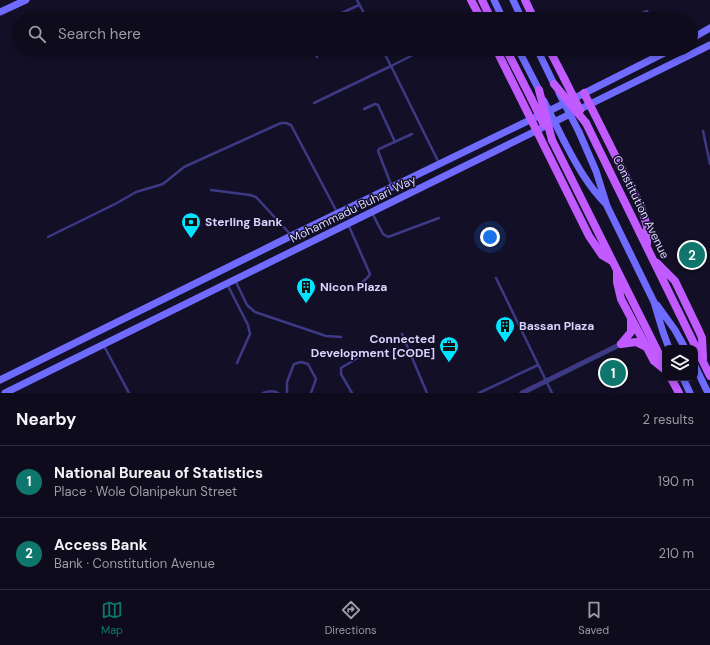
<!DOCTYPE html>
<meta charset="utf-8">
<style>
body{margin:0;font-family:"DM Sans",sans-serif;background:#171425;color:#f1f3f6}
.controls{position:absolute;right:12px;bottom:12px;display:grid;overflow:hidden;border-radius:8px;box-shadow:0 2px 6px #0003}
.controls button{width:36px;height:36px;display:grid;place-items:center;padding:0;border:0;border-bottom:1px solid #2e2b3b;background:#0e0b1c;color:#f1f3f6;font:20px sans-serif}
.you{position:absolute;left:490px;top:237px;width:14px;height:14px;margin:-10px;border:3px solid #fff;border-radius:50%;background:#1a73e8;box-shadow:0 0 0 6px #1a73e833}
.badge{display:grid;place-items:center;width:26px;height:26px;border-radius:50%;background:#0f766e;color:#fff;font-size:13px;font-weight:700}
.pin{position:absolute;translate:-50% -50%;border:2px solid #fff;box-shadow:0 1px 4px #0006}
.list{margin:0;padding:0;list-style:none}
h2{display:flex;justify-content:space-between;align-items:center;height:52px;margin:0;padding:0 16px;font-size:17px}
h2 small{font-size:13px;font-weight:400;color:#9b9ba3}
.list li{display:grid;grid-template-columns:26px 1fr auto;gap:12px;align-items:center;box-sizing:border-box;height:72px;padding:0 16px;border-top:1px solid #2e2b3b}
.list b{display:block;font-size:15px;white-space:nowrap}
.list p{margin:0;font-size:13px;white-space:nowrap;color:#9b9ba3}
.list em{font-size:13px;font-style:normal;color:#9b9ba3}
.icon{flex:none;width:22px;height:22px;fill:none;stroke:currentColor;stroke-width:2;stroke-linecap:round;stroke-linejoin:round}
.map{position:relative;flex:none;width:710px;height:393px;overflow:hidden}
.search{position:absolute;background:#0e0b1c;box-shadow:0 2px 6px #0003;left:12px;right:12px;top:12px;height:44px;display:flex;align-items:center;gap:10px;box-sizing:border-box;padding:0 14px;border-radius:22px;color:#9b9ba3;font-size:15px}
.sheet{height:196px;background:#0e0b1c}
nav{display:flex;justify-content:space-around;align-items:center;box-sizing:border-box;height:56px;border-top:1px solid #2e2b3b;background:#0e0b1c;font-size:11px;color:#9b9ba3}
nav a{display:grid;justify-items:center;gap:2px}
nav .on{color:#0f766e}
.map>svg:first-child{display:block}
</style>
<div class="map">
<svg width="710" height="393" viewBox="0 0 710 393">
<rect width="100%" height="100%" fill="#130f26"/>
<g fill="none" stroke-linecap="round" stroke-linejoin="round">
<path stroke="#3d3a85" stroke-width="2.5" d="M357,0L367,19
M329,19L359,5
M632,19L637,15L647,11L651,19
M315,49L317,57
M425,49L391,66L439,163
M314,103L391,66L382,49
M364,109L375,104L378,105L395,142
M703,131L710,164
M392,187L378,151L379,149L412,134
M211,190L250,195L256,197L291,235
M372,213L383,234L388,237L439,218
M348,224L370,274L368,277L354,290
M48,237L117,203L136,192L163,184L184,167L281,123H286L291,125L337,212
M496,278L552,393
M235,280L247,305L255,312L326,336L341,337
M227,284L248,325L250,334L237,363
M402,334L427,393
M104,346L129,393
M263,393C268,391 273,390 278,393
M287,393V382L294,364L301,362L308,364L316,379L311,393
M352,393L341,374V368L361,356
M479,393L538,365"/>
<path stroke="#3d3a85" stroke-width="5" d="M522,393L621,344"/>
<path stroke="#6f6bff" stroke-width="7" d="M494,0L503,19
M513,0L522,19
M0,12L26,0
M691,39L710,28
M518,49L539,90
M537,49L554,84
M545,113L672,49
M579,132L596,171L607,206L654,302L663,332L669,348
M564,141C576,164 588,186 606,204
M657,305L675,330L685,348
M695,366L708,393
M683,378L690,393
M0,380L291,236L536,117
M5,393L710,45"/>
<path stroke="#c25bff" stroke-width="8" d="M471,0L481,19
M482,0L491,19
M525,0L534,19
M496,49L589,236L602,255L612,261
M506,49L531,98
M549,49L564,78
M584,93L641,207L647,226V244
M586,123L710,376
M552,140L665,366
M657,263L675,281L699,331L702,338L703,358
M617,270V282L621,299L654,361L665,370
M621,344L631,332V320
M621,344L636,342L646,347
M671,378L679,393"/>
<path stroke="#6f6bff" stroke-width="7" d="M559,93L579,132
M544,101L564,141"/>
<path stroke="#c25bff" stroke-width="8" d="M564,78L580,110
M554,84L586,123
M539,90L552,140
M531,98L544,125"/>
</g>
<defs>
<g id="bank-pin" transform="scale(1)"><path d="M0 17L-7.5 6A9.5 9.5 0 1 1 7.5 6Z" fill="#00e5ff" stroke="#130f26"/><path d="M-6-4H6V4H-6ZM0-2.3a2.3 2.3 0 1 0 0 4.6a2.3 2.3 0 1 0 0-4.6Z" fill="#111"/></g>
<g id="building-pin" transform="scale(1)"><path d="M0 17L-7.5 6A9.5 9.5 0 1 1 7.5 6Z" fill="#00e5ff" stroke="#130f26"/><path d="M-4-6H4V6H1V3H-1V6H-4ZM-2.5-4.3h1.7v1.8h-1.7ZM.8-4.3h1.7v1.8H.8ZM-2.5-1h1.7V.8h-1.7ZM.8-1h1.7V.8H.8Z" fill="#111"/></g>
<g id="office-pin" transform="scale(1)"><path d="M0 17L-7.5 6A9.5 9.5 0 1 1 7.5 6Z" fill="#00e5ff" stroke="#130f26"/><path d="M-6-3h4V-5.5h4V-3h4V5H-6ZM-1-4.5V-3h2v-1.5ZM-6 0V1H6V0Z" fill="#111"/></g>
</defs>
<g fill-rule="evenodd">
<use href="#bank-pin" x="191" y="222"/>
<use href="#building-pin" x="306" y="287"/>
<use href="#building-pin" x="505" y="326"/>
<use href="#office-pin" x="449" y="346"/>
</g>
<g text-anchor="middle" dominant-baseline="central" stroke-width="3" stroke-linejoin="round" paint-order="stroke">
<g font-size="12" fill="#d9d4ff" stroke="#130f26">
<text transform="translate(641 207) rotate(64)">Constitution Avenue</text>
<text transform="translate(353 209) rotate(-26)">Mohammadu Buhari Way</text>
</g>
<g font-size="12" font-weight="bold" fill="#d9d4ff" stroke="#130f26" text-anchor="start">
<text x="205" y="222">Sterling Bank</text>
<text x="320" y="287">Nicon Plaza</text>
<text x="519" y="326">Bassan Plaza</text>
<text x="435" y="339" text-anchor="end">Connected<tspan x="435" dy="14">Development [CODE]</tspan></text>
</g>
</g>
</svg>
<div class="controls">
<button><svg class="icon" aria-label="layers" viewBox="0 0 24 24"><path d="M12 4l9 5-9 5-9-5zM3 14l9 5 9-5"/></svg></button>
</div>
<div class="you"></div>
<div class="pin badge" style="left:613px;top:373px">1</div>
<div class="pin badge" style="left:692px;top:255px">2</div>
<div class="search"><svg class="icon" aria-label="search" viewBox="0 0 24 24"><circle cx="10" cy="10" r="6"/><path d="M15 15l6 6"/></svg>Search here</div>
</div>
<section class="sheet">
<h2>Nearby<small>2 results</small></h2>
<ul class="list">
<li><span class="badge">1</span><div><b>National Bureau of Statistics</b><p>Place · Wole Olanipekun Street</p></div><em>190 m</em></li>
<li><span class="badge">2</span><div><b>Access Bank</b><p>Bank · Constitution Avenue</p></div><em>210 m</em></li>
</ul>
</section>
<nav>
<a class="on"><svg class="icon" aria-label="map" viewBox="0 0 24 24"><path d="M3 6l6-2 6 2 6-2v14l-6 2-6-2-6 2zM9 4v14M15 6v14"/></svg>Map</a>
<a><svg class="icon" aria-label="directions" viewBox="0 0 24 24"><path d="M12 3l9 9-9 9-9-9zM9 14v-3h6M13 9l2 2-2 2"/></svg>Directions</a>
<a><svg class="icon" aria-label="saved" viewBox="0 0 24 24"><path d="M7 4h10v16l-5-4-5 4z"/></svg>Saved</a>
</nav>
